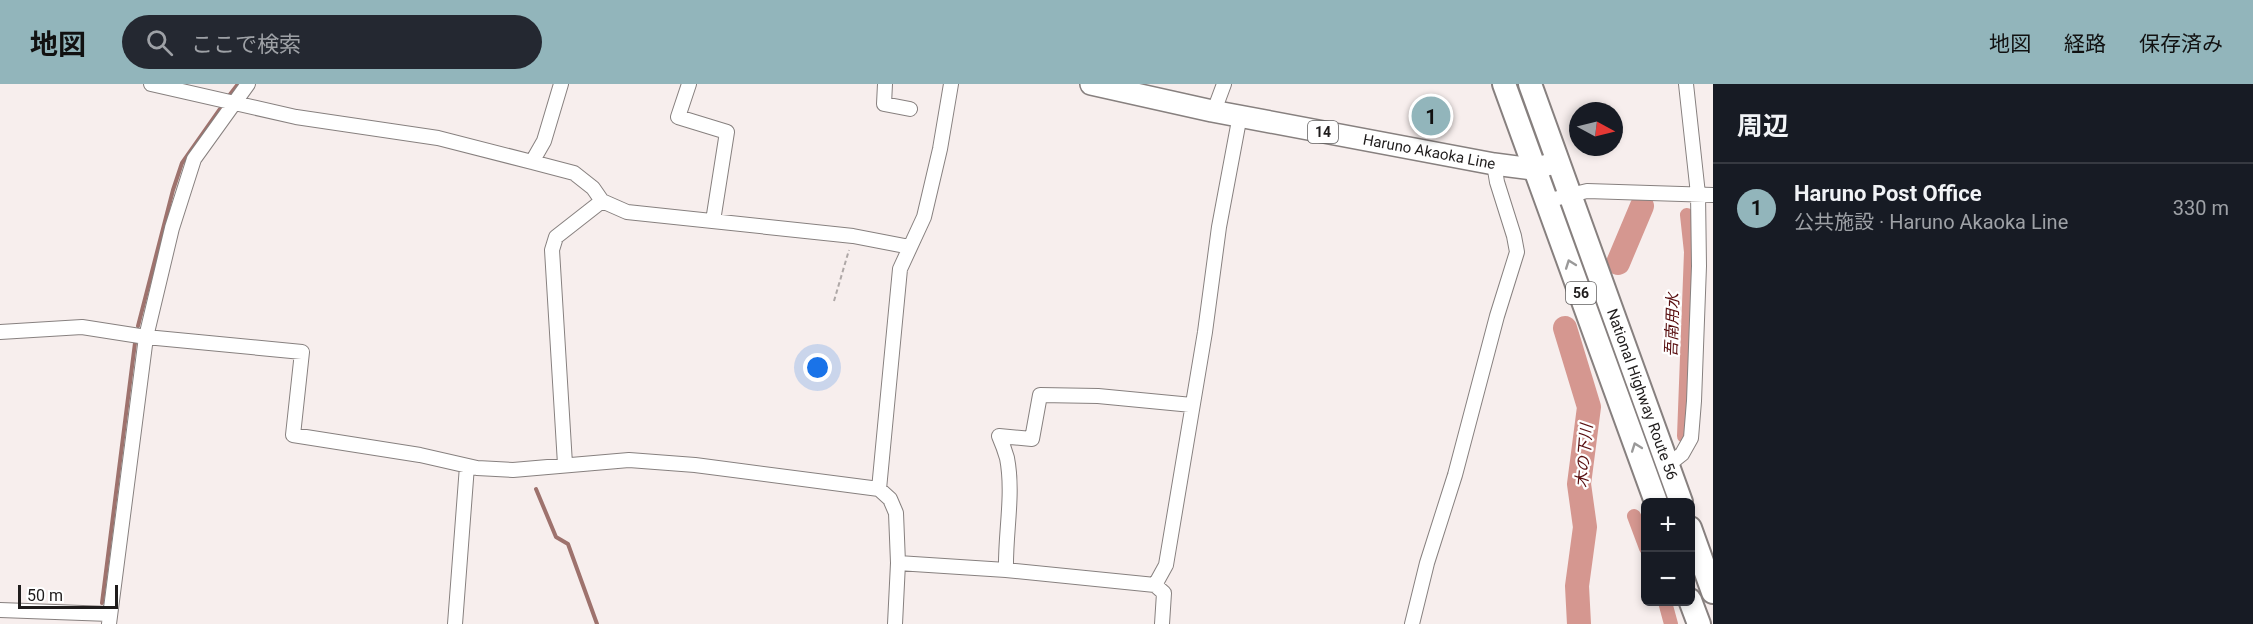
<!DOCTYPE html>
<html lang="ja">
<meta charset="utf-8">
<style>
body{margin:0;font-family:Roboto,"Noto Sans JP",sans-serif;background:#242831;color:#f1f3f6}
.controls{position:absolute;right:18px;bottom:18px;display:grid;overflow:hidden;border-radius:9px;box-shadow:0 3px 9px #0003}
.controls button{width:54px;height:54px;display:grid;place-items:center;padding:0;border:0;border-bottom:2px solid #363941;background:#171b24;color:#f1f3f6;font:30px sans-serif}
.compass{position:absolute;left:1569px;top:18px;width:54px;height:54px;border-radius:50%;background:#171b24;box-shadow:0 3px 9px #0003;rotate:97deg}
.scale{position:absolute;left:18px;bottom:15px;width:100px;box-sizing:border-box;padding-left:6px;border:3px solid #1f1c1c;border-top:0;font-size:16px;line-height:21px;white-space:nowrap;color:#1f1c1c;-webkit-text-stroke:4px #fff;paint-order:stroke}
.you{position:absolute;left:818px;top:284px;width:21px;height:21px;margin:-15px;border:4px solid #fff;border-radius:50%;background:#1a73e8;box-shadow:0 0 0 9px #1a73e833}
.badge{display:grid;place-items:center;width:39px;height:39px;border-radius:50%;background:#92b5bb;color:#111;font-size:20px;font-weight:700}
.pin{position:absolute;translate:-50% -50%;border:3px solid #fff;box-shadow:0 2px 6px #0006}
.list{margin:0;padding:0;list-style:none}
h2{display:flex;justify-content:space-between;align-items:center;height:78px;margin:0;padding:0 24px;font-size:26px}
h2 small{font-size:20px;font-weight:400;color:#9ea1a6}
.list li{display:grid;grid-template-columns:39px 1fr auto;gap:18px;align-items:center;box-sizing:border-box;height:90px;padding:0 24px;border-top:2px solid #363941}
.list b{display:block;font-size:22px;white-space:nowrap}
.list p{margin:0;font-size:20px;white-space:nowrap;color:#9ea1a6}
.list em{font-size:20px;font-style:normal;color:#9ea1a6}
.icon{flex:none;width:33px;height:33px;fill:none;stroke:currentColor;stroke-width:2;stroke-linecap:round;stroke-linejoin:round}
.map{position:relative;flex:none;width:1713px;height:540px;overflow:hidden}
header{display:flex;align-items:center;gap:36px;box-sizing:border-box;height:84px;padding:0 30px;background:#92b5bb;color:#111}
header strong{font-size:28px}
nav{display:flex;gap:33px;margin-inline-start:auto;font-size:21px}
.search{width:420px;height:54px;background:#242831;display:flex;align-items:center;gap:15px;box-sizing:border-box;padding:0 21px;border-radius:33px;color:#9ea1a6;font-size:22px}
main{display:flex}
aside{flex:1;background:#171b24}
.map>svg:first-child{display:block}
</style>
<header>
<strong>地図</strong>
<div class="search"><svg class="icon" aria-label="search" viewBox="0 0 24 24"><circle cx="10" cy="10" r="6"/><path d="M15 15l6 6"/></svg>ここで検索</div>
<nav><a>地図</a><a>経路</a><a>保存済み</a></nav>
</header>
<main>
<div class="map">
<svg width="1713" height="540" viewBox="0 0 1713 540">
<rect width="100%" height="100%" fill="#f7eeed"/>
<g fill="none" stroke-linecap="round" stroke-linejoin="round">
<path stroke="#9e726d" stroke-width="4" d="M228,13L238,0
M138,242L173,106L182,79L220,25
M536,405L556,453L568,460L597,540
M102,519L135,259"/>
<path stroke="#d59790" stroke-width="14" d="M1684,352L1691,168L1687,131
M1634,432L1646,464
M1665,518L1671,540"/>
<path stroke="#d59790" stroke-width="24" d="M1618,179L1642,122
M1565,244L1589,323L1579,400L1585,443L1577,502L1579,540"/>
<g stroke="#87807f" stroke-width="16">
<path id="minor" d="M151,0L296,33L438,54L532,78L574,89L593,104L602,117L556,153L552,166L565,380
M689,0L678,33L727,48L713,137
M885,0L884,20L910,25
M1214,27L1224,0
M532,78L544,57L561,0
M602,117L627,128L853,152L910,163
M1546,117L1587,107L1713,111
M0,248L82,243L146,253L302,268L293,351L420,371L477,384L513,386L629,376L695,381L879,405L890,415L896,429L898,479L895,540
M1668,381L1682,370L1691,354L1694,317L1699,182L1698,110L1686,0
M879,405L900,185L924,133L940,65L951,0
M898,479L1006,486L1155,501L1164,509L1162,540
M1006,486C1005,450 1014,410 1007,374C1005,367 1002,359 999,352L1032,355L1040,311L1098,312L1192,321
M1155,501L1166,481L1205,248L1219,143L1240,31
M0,526L110,530
M109,540L146,253L172,144L194,75L248,0
M455,540L467,382
M1412,540L1427,479L1455,391L1497,232L1517,168L1514,152L1497,98L1494,80"/>
</g>
<g stroke="#87807f" stroke-width="24">
<g id="primary">
<path id="s1" d="M1091,0L1212,27L1494,80L1533,85L1551,80"/>
</g>
</g>
<g stroke="#87807f" stroke-width="26">
<g id="trunk">
<path d="M1504,0L1656,418"/>
<path id="s2" d="M1530,0L1681,418"/>
<path d="M1690,444L1713,508"/>
<path d="M1690,516L1699,540"/>
</g>
</g>
<path stroke="#afa8a7" stroke-width="2" stroke-dasharray="4.5 3" stroke-linecap="butt" d="M834,217L849,166"/>
<use href="#minor" stroke="#fff" stroke-width="14"/>
<use href="#primary" stroke="#fff" stroke-width="21"/>
<use href="#trunk" stroke="#fff" stroke-width="22"/>
</g>
<defs><path id="oneway-chevron" d="M-2-3.5L2.5 0L-2 3.5" fill="none" stroke-width="1.6" stroke-linecap="round" stroke-linejoin="round" transform="scale(1.5)"/></defs>
<g stroke="#9a9999">
<use href="#oneway-chevron" transform="translate(1570 180) rotate(-110)"/>
<use href="#oneway-chevron" transform="translate(1636 363) rotate(-110)"/>
</g>
<g text-anchor="middle" dominant-baseline="central" stroke-width="4.5" stroke-linejoin="round" paint-order="stroke">
<g fill="#fff" stroke="#626060" stroke-width="1.5">
<rect x="1308" y="37" width="30" height="22" rx="4.5"/>
<rect x="1566" y="198" width="30" height="22" rx="4.5"/>
</g>
<g font-size="14" font-weight="bold" fill="#1f1c1c">
<text x="1323" y="48">14</text>
<text x="1581" y="209">56</text>
</g>
<g font-size="15" fill="#1f1c1c" stroke="#fff">
<text stroke="none"><textPath href="#s1" startOffset="345">Haruno Akaoka Line</textPath></text>
<text stroke="none"><textPath href="#s2" startOffset="330">National Highway Route 56</textPath></text>
</g>
<g font-size="16" font-style="italic" fill="#590e0f" stroke="#fff">
<text transform="translate(1672 241) rotate(-88)">吾南用水</text>
<text transform="translate(1584 372) rotate(-85)">木の下川</text>
</g>
</g>
</svg>
<div class="controls">
<button>+</button>
<button>−</button>
</div>
<svg class="compass" viewBox="-18 -18 36 36"><path d="M0-13l5 13h-10z" fill="#e53935"/><path d="M0 13l5-13h-10z" fill="#9ea1a6"/></svg>
<div class="scale">50 m</div>
<div class="you"></div>
<div class="pin badge" style="left:1431px;top:32px">1</div>
</div>
<aside>
<h2>周辺<small></small></h2>
<ul class="list">
<li><span class="badge">1</span><div><b>Haruno Post Office</b><p>公共施設 · Haruno Akaoka Line</p></div><em>330 m</em></li>
</ul>
</aside>
</main>
